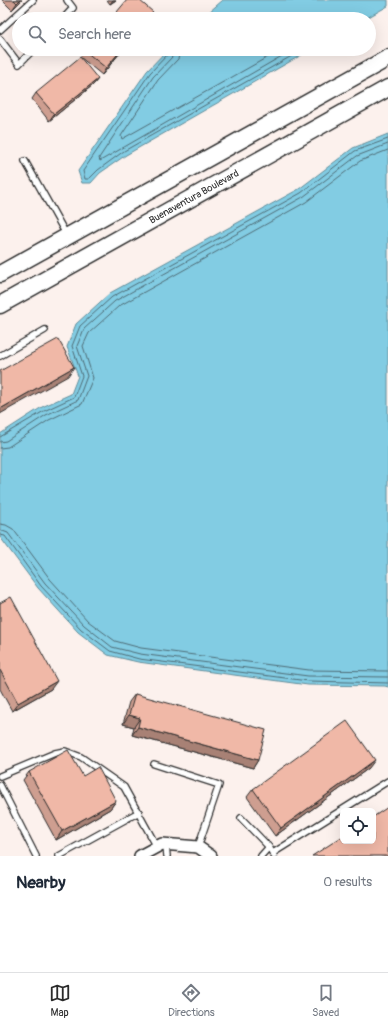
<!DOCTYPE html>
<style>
body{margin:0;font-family:Pangolin,sans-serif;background:#f6f6f7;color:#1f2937}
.controls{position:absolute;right:12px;bottom:12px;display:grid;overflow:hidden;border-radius:6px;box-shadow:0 4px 16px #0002}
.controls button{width:36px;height:36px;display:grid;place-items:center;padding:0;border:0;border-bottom:1px solid #e0e1e3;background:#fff;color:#1f2937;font:20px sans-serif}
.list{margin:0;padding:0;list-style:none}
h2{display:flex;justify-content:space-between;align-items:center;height:52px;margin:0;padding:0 16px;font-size:17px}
h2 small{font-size:13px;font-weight:400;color:#747a83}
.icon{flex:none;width:22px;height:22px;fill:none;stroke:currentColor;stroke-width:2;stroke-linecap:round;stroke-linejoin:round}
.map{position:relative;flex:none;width:388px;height:856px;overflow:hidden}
.search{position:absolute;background:#fff;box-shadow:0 4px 16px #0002;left:12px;right:12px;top:12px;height:44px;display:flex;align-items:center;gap:10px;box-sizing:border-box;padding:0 14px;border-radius:22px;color:#747a83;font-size:15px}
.sheet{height:116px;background:#fff}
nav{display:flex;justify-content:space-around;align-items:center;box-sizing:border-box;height:56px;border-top:1px solid #e0e1e3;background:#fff;font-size:11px;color:#747a83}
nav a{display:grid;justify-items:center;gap:2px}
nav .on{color:#2b2b2b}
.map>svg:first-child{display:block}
</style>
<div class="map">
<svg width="388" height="856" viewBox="0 0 388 856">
<rect width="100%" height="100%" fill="#fcf1ed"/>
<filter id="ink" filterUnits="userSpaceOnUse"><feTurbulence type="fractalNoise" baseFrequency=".025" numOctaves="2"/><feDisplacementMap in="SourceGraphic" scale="8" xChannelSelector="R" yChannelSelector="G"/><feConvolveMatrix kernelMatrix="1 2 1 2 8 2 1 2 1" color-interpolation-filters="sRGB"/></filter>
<g filter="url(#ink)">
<path fill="#82cce3" stroke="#5f8c99" d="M223,0H388V6L365,19H201Z
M168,49H312L126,155L100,173L91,183H82L78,171L147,71Z
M388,134V687L385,686L308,685L138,662L108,655L78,632L38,588L0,537V434L42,407L71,394L78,376L67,347L76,324L110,293L299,189L353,148Z"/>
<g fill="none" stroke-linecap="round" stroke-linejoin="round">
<path stroke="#4e6b75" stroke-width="1" d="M170,49L169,53L150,73L83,171L85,179H89L98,170L124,151L304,49
M175,49L173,56L153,77L99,158L100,161L294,49
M181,49L178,59L158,80L121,136L122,139L282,49
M0,437L44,411L74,397L82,376L72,346L80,326L112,297L301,193L355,151L388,139
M0,442L6,441L46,415L78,400L87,376L77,346L84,329L115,301L303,197L357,156L388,144
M0,448L8,447L49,420L82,404L93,378L83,346L89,333L119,306L306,202L360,161L388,150
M0,524L6,525L13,529L50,579L88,621L115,641L141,648L309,670L388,671
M0,530L8,533L45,583L84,625L112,647L140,654L308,676L388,677
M0,535L5,536L41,586L81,629L110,651L139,659L308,681L388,683"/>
<g stroke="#2b2b2b" stroke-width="8">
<path id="service" d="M63,19L73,8L67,0
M0,30L33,0
M0,39L19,64L34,49
M25,161L67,236
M0,356L45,330
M154,764L219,785L198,847
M0,776L55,753L65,751L81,757L124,787L157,847
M0,785L36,856
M241,818L269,847L274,856
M166,845L167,856
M273,853L388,781
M59,856L139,812
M261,856L269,847"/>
</g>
<g stroke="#2b2b2b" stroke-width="14">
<path id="minor" d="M140,856L162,844L198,847L211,856"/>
</g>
<g stroke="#2b2b2b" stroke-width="19">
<path id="secondary" d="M0,274L388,58
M0,305L388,88"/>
</g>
<use href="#service" stroke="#fff" stroke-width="5.5"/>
<use href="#minor" stroke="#fff" stroke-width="11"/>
<use href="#secondary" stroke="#fff" stroke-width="16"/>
</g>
<path fill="#ce9e90" stroke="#2b2b2b" d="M2,0H22L12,10Z
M107,0H116L110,4Z
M87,49H123L102,75L80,57Z
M98,79L93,85L49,121L32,99L36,93Z
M0,603L51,689L12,711L0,689Z
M135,694L258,760L253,768L132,735L134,727L123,724L129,702Z
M369,768L275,836L247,797L253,789Z
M29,772L83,776L116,801L110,809L56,840L23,780Z"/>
<path fill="#a88175" stroke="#2b2b2b" d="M20,0H22L12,10L17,3Z
M113,0H116L110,4Z
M122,49H123L102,75L106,68Z
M98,79L93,85L49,121L54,114Z
M74,367L68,376L0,414V409Z
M57,681L51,689L12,711L18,703Z
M129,715L140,718L134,727L123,724Z
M138,727L258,760L253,768L132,735Z
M375,760L369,768L275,836L281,828Z
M116,801L110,809L56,840L62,831Z"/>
<path fill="#f0b8a7" stroke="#2b2b2b" d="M14,0H20L17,3Z
M127,0H139L153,12L147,19H111Z
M87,49H122L106,68L85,51Z
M80,57L98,79L54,114L36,93Z
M58,339L74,367L0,409V371Z
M11,597L57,681L18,703L0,670V603Z
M135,694L266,730L258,760L138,727L140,718L129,715Z
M347,721L375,760L281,828L253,789Z
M68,750L83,776L98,767L116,801L62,831L29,772Z
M388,807V856H312L343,836V841H373V817Z"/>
</g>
<g text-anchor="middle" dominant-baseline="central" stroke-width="3" stroke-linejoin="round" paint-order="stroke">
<g font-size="10" fill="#2b2b2b" stroke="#fff">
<text transform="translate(194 197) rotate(-29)">Buenaventura Boulevard</text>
</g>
</g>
</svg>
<div class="controls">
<button><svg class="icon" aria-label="locate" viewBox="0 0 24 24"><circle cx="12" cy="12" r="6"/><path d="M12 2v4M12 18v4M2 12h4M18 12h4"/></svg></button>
</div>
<div class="search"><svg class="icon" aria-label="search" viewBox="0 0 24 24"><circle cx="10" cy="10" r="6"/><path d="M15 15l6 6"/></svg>Search here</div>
</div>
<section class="sheet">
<h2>Nearby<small>0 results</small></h2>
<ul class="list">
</ul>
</section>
<nav>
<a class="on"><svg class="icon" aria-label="map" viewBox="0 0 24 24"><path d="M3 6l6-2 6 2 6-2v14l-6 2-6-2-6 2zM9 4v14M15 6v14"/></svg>Map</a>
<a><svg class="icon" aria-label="directions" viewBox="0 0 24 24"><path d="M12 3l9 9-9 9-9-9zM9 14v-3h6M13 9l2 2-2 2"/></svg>Directions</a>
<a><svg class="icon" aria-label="saved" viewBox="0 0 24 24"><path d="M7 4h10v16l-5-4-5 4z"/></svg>Saved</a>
</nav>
